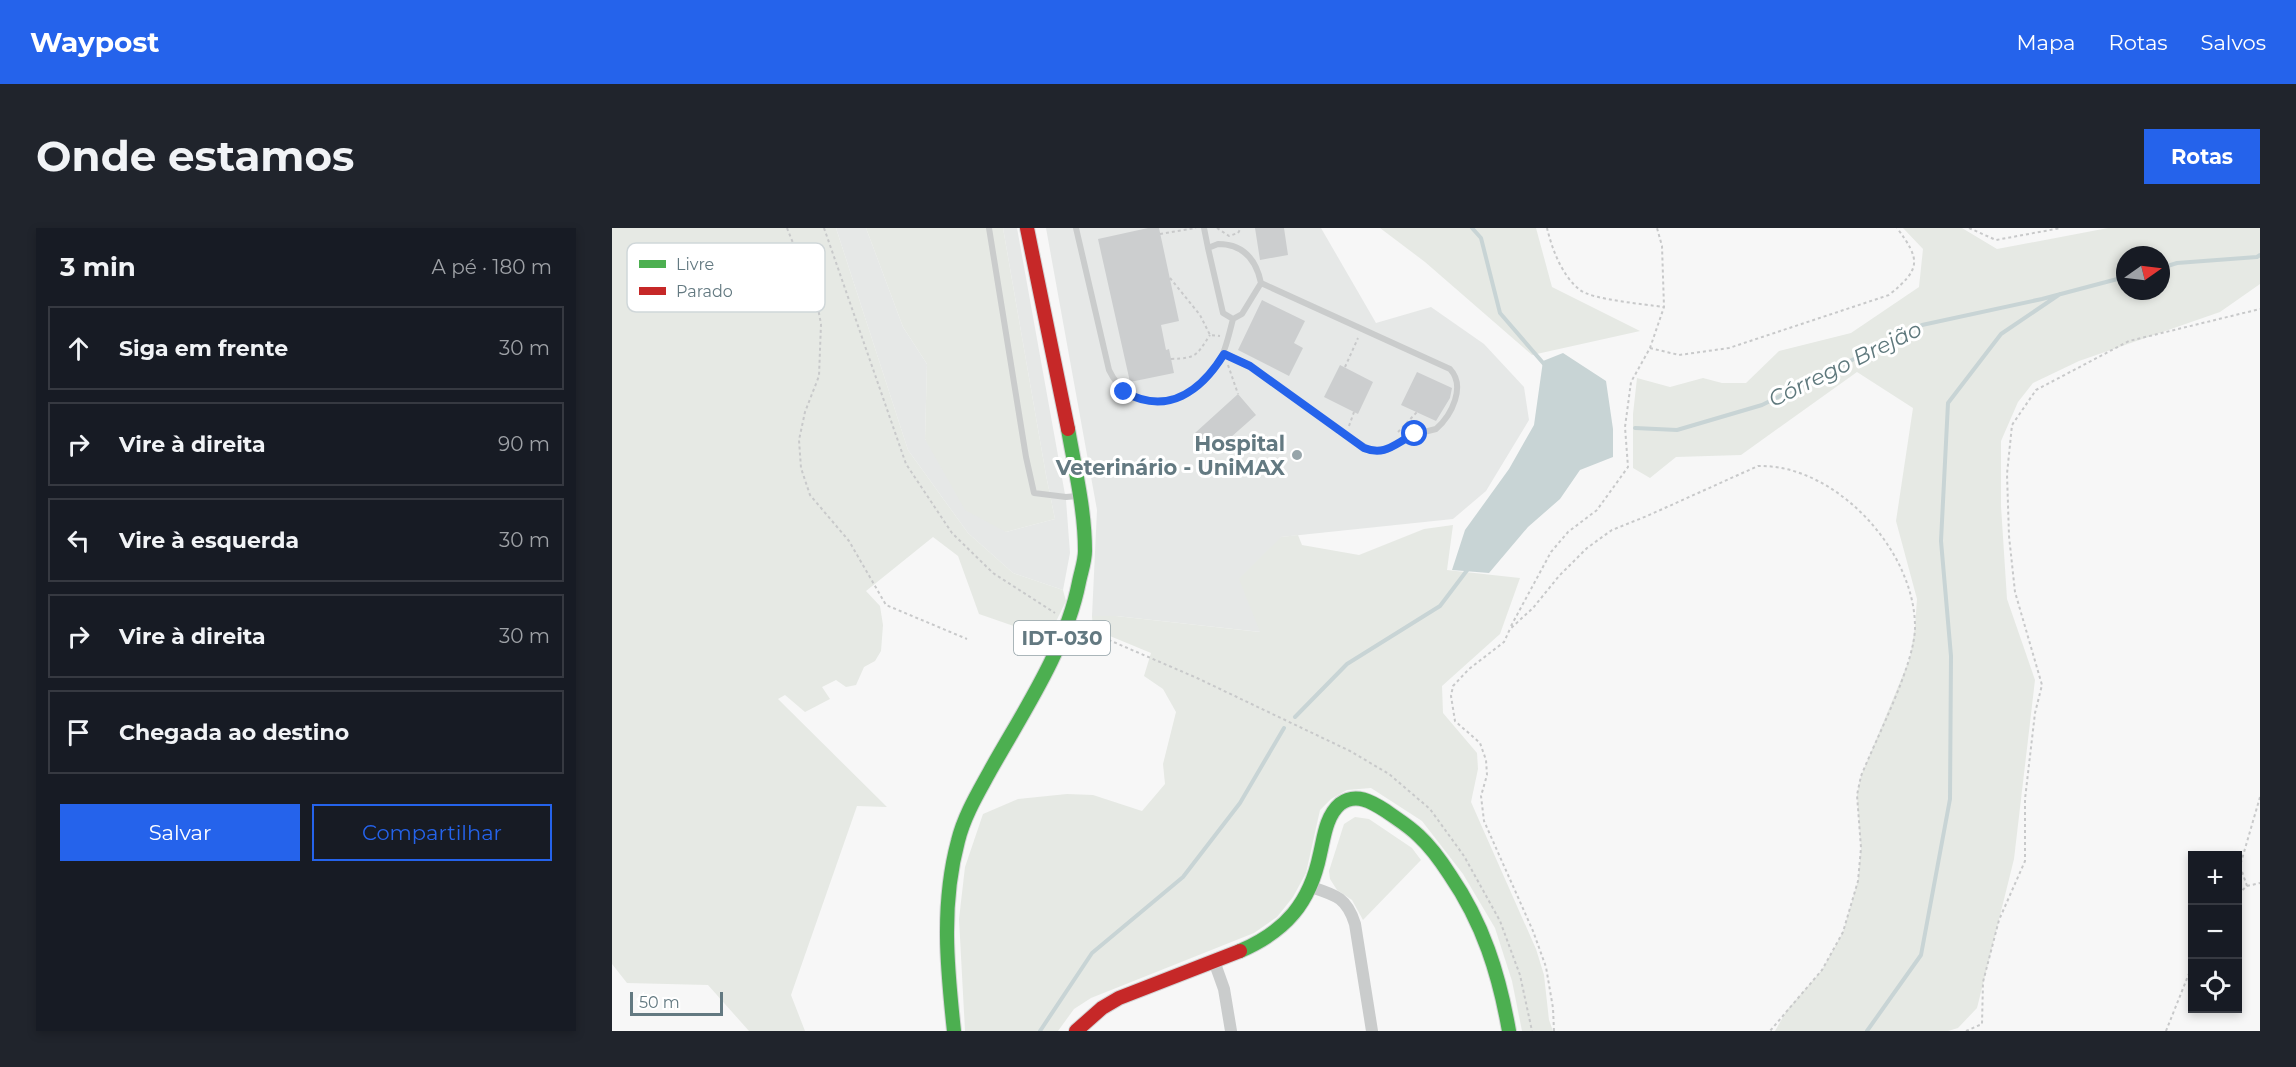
<!DOCTYPE html>
<html lang="pt">
<meta charset="utf-8">
<style>
body{margin:0;font-family:Montserrat,sans-serif;background:#20242c;color:#f1f3f6}
.controls{position:absolute;right:18px;bottom:18px;display:grid;overflow:hidden;border-radius:0px;box-shadow:0 3px 9px #0003}
.controls button{width:54px;height:54px;display:grid;place-items:center;padding:0;border:0;border-bottom:2px solid #363941;background:#171b24;color:#f1f3f6;font:30px sans-serif}
.compass{position:absolute;left:1504px;top:18px;width:54px;height:54px;border-radius:50%;background:#171b24;box-shadow:0 3px 9px #0003;rotate:76deg}
.scale{position:absolute;left:18px;bottom:15px;width:93px;box-sizing:border-box;padding-left:6px;border:3px solid #637981;border-top:0;font-size:16px;line-height:21px;white-space:nowrap;color:#637981;-webkit-text-stroke:4px #fff;paint-order:stroke}
.stop{position:absolute;width:18px;height:18px;margin:-14px;border:4px solid #2563eb;border-radius:50%;background:#fff}
.stop.end{background:#2563eb;border-color:#fff;box-shadow:0 2px 6px #0008}
.list{margin:0;padding:0;list-style:none}
h2{display:flex;justify-content:space-between;align-items:center;height:78px;margin:0;padding:0 24px;font-size:26px}
h2 small{font-size:20px;font-weight:400;color:#9ea1a6}
.list li{display:grid;grid-template-columns:39px 1fr auto;gap:18px;align-items:center;box-sizing:border-box;height:84px;margin:0 12px 12px;padding:0 12px;border:2px solid #363941;border-radius:0px}
.list b{display:block;font-size:22px;white-space:nowrap}
.list em{font-size:20px;font-style:normal;color:#9ea1a6}
.actions{display:flex;gap:12px;padding:18px 24px}
.actions a{flex:1;padding:14px 0;border:2px solid #2563eb;border-radius:0px;text-align:center;font-size:21px;color:#2563eb}
.actions .main{background:#2563eb;color:#fff}
.icon{flex:none;width:33px;height:33px;fill:none;stroke:currentColor;stroke-width:2;stroke-linecap:round;stroke-linejoin:round}
.map{position:relative;flex:none;width:1648px;height:803px;overflow:hidden;border-radius:0px}
header{display:flex;align-items:center;gap:36px;box-sizing:border-box;height:84px;padding:0 30px;background:#2563eb;color:#fff}
header strong{font-size:28px}
nav{display:flex;gap:33px;margin-inline-start:auto;font-size:21px}
.intro{display:flex;align-items:center;justify-content:space-between;box-sizing:border-box;height:144px;padding:0 36px}
h1{margin:0;font-size:42px}
.button{padding:15px 27px;border-radius:0px;background:#2563eb;color:#fff;font-size:21px;font-weight:700}
main{display:flex;gap:36px;padding:0 36px}
aside{flex:1;background:#171b24;border-radius:0px;box-shadow:0 3px 9px #0003}
.map>svg:first-child{display:block}
</style>
<header>
<strong>Waypost</strong>
<nav><a>Mapa</a><a>Rotas</a><a>Salvos</a></nav>
</header>
<div class="intro"><h1>Onde estamos</h1><a class="button">Rotas</a></div>
<main>
<aside>
<h2>3 min<small>A pé · 180 m</small></h2>
<ul class="list">
<li><svg class="icon" aria-label="ahead" viewBox="0 0 24 24"><path d="M12 20V5M6 11l6-6 6 6"/></svg><div><b>Siga em frente</b></div><em>30 m</em></li>
<li><svg class="icon" aria-label="right" viewBox="0 0 24 24"><path d="M7 20v-9h11M14 6l5 5-5 5"/></svg><div><b>Vire à direita</b></div><em>90 m</em></li>
<li><svg class="icon" aria-label="left" viewBox="0 0 24 24"><path d="M17 20v-9H6M10 6l-5 5 5 5"/></svg><div><b>Vire à esquerda</b></div><em>30 m</em></li>
<li><svg class="icon" aria-label="right" viewBox="0 0 24 24"><path d="M7 20v-9h11M14 6l5 5-5 5"/></svg><div><b>Vire à direita</b></div><em>30 m</em></li>
<li><svg class="icon" aria-label="arrive" viewBox="0 0 24 24"><path d="M6 21V4h12l-3 4 3 4H6"/></svg><div><b>Chegada ao destino</b></div></li>
</ul>
<div class="actions"><a class="main">Salvar</a><a>Compartilhar</a></div>
</aside>
<div class="map">
<svg width="1648" height="803" viewBox="0 0 1648 803">
<rect width="100%" height="100%" fill="#f7f7f7"/>
<path fill="#e6e8e7" d="M224,0H254L291,99L315,136L313,211L394,304L443,291L434,247L391,0H405L454,272L458,325L451,362L401,345L356,305L296,222Z
M434,0H709L764,95L819,79L872,116L912,159L917,192L874,263L841,291L669,309L649,404L504,388H480L485,282Z"/>
<path fill="#e6e9e4" fill-rule="evenodd" d="M0,0H224L296,222L356,305L401,345L451,362L454,373L436,410L367,386L346,328L321,309L254,363L268,378L271,397L269,423L263,433L252,439L244,457L234,459L224,452L210,459L218,471L193,484L173,467L166,471L275,579L245,578L179,767L193,803H137L96,757L15,755L0,736Z
M254,0H391L434,247L443,291L394,304L353,282L313,211L315,136L291,99Z
M768,0H924L940,59L1028,103L920,127L813,34Z
M1291,0H1350L1385,21L1496,0H1648V56L1608,84L1467,133L1421,155L1406,174L1389,213V278L1395,371L1423,452L1402,631L1365,780L1346,800L1336,803H1163L1175,782L1210,742L1231,704L1246,653L1249,620L1245,567L1249,548L1298,430L1303,399L1305,371L1284,293L1301,180L1245,144L1129,227L1064,229L1038,250L1021,240V186L1025,150L1058,159L1091,150L1110,155H1134L1167,123L1239,105L1307,59L1311,21ZM1513,27H1549V63H1513Z
M841,297L835,342L908,350L888,406L830,458L831,485L865,525L866,541L859,574L924,721L932,747L937,792L941,803H910L900,753L883,700L851,646L810,593L759,560L735,562L719,571L708,582L694,645L681,669L665,689L642,705L479,770L462,781L446,803H353L347,691L353,639L371,586L406,571L455,566L481,567L530,583L553,556L551,536L564,484L551,461L532,448L539,425L481,401L480,388H504L648,404L627,351L669,309L686,307L690,317L747,327L812,301Z
M743,589L757,591L800,620L809,632L751,692L740,672L725,662L718,651L717,643L732,596Z"/>
<path fill="#c8d4d5" d="M951,125L994,153L1001,201V229L968,242L948,271L916,299L877,345L840,342L853,302L897,241L922,197L931,133Z"/>
<g fill="none" stroke-linecap="round" stroke-linejoin="round">
<path stroke="#c8d4d5" stroke-width="4" d="M860,0L869,10L888,85L932,136
M1549,40L1565,35L1645,29L1648,27
M1023,200L1065,202L1150,177L1310,97L1430,71L1513,49
M683,489L735,436L828,378L856,341
M428,803L480,725L571,649L628,575L672,500
M1255,803L1309,727L1338,571L1339,428L1329,313L1336,175L1389,106L1448,66"/>
</g>
<path fill="#cccecf" d="M536,0H547L567,93L549,97L554,122L557,121L562,145L518,154L486,11Z
M643,0H672L676,27L648,32Z
M650,72L693,93L682,115L691,120L677,148L626,122Z
M728,137L761,154L746,186L712,169Z
M805,144L840,160L838,170L824,193L789,177Z
M626,166L644,187L601,225L583,205Z"/>
<g fill="none" stroke-linecap="round" stroke-linejoin="round">
<g stroke="#d3d4d5" stroke-width="16">
<path id="fast" d="M628,723C674,703 698,675 708,626C712,609 714,588 728,576C744,564 760,574 774,583C785,591 797,598 807,608C819,619 829,633 838,647C871,695 887,746 897,803
M342,803C335,739 329,676 346,613C352,588 366,565 378,543C411,484 454,421 467,354C469,344 473,333 473,323C473,282 463,241 456,201"/>
</g>
<g stroke="#d3d4d5" stroke-width="16">
<path id="jam" d="M415,0L456,201
M464,803L490,780L507,770L628,723"/>
</g>
<path stroke="#c8c9ca" stroke-width="2" stroke-dasharray="3 3" stroke-linecap="butt" d="M175,0L205,75L209,96L207,148L193,184L187,212L189,240L198,267L237,313L274,377L355,411
M212,0L294,236L340,305L381,345L443,385
M605,0L617,8L626,5L629,0
M935,0C940,21 950,48 968,62C981,72 1033,76 1051,79
M1357,0L1384,12L1449,0
M548,6L584,0
M558,50L588,87L598,107L608,108
M1038,120L1067,127L1117,120L1277,67C1309,41 1309,32 1285,0
M559,131C585,130 584,128 598,107
M616,137L626,166
M733,139L746,110
M737,198L742,184
M786,204L805,184
M899,398L939,324L956,304L985,282L1016,239L1013,199L1019,154L1038,120L1052,79L1050,18L1045,0
M469,400L585,450L738,523L777,546L818,581L852,628L888,693L908,747L920,803
M1635,658L1628,638L1648,569
M1626,666L1635,658L1648,655
M942,803L941,780L934,739L921,703L872,593L869,568L875,547L874,532L868,515L843,493L839,468L841,458L857,441L892,414L898,401L921,380L947,348L975,320L1000,302L1035,288L1146,238C1223,236 1303,322 1303,399C1303,436 1264,511 1249,548L1245,567L1249,620L1246,653L1231,704L1210,742L1158,803
M1354,803L1370,796L1371,754L1387,692L1413,633V571L1423,485L1430,457L1403,364L1397,308L1395,246L1400,197L1424,162L1517,113L1648,81
M1554,803L1580,738"/>
<path stroke="#cacccc" stroke-width="6" d="M377,0L414,229L422,265L454,269L465,268
M464,0L497,142C518,187 574,180 601,143C613,127 616,110 621,91
M592,0L596,20
M606,16C631,16 644,31 649,55L630,86L621,91L611,85L596,20Z
M612,125L638,138L728,203L758,222H775L800,207L824,201C840,187 854,158 838,141L649,55"/>
<path stroke="#cacccc" stroke-width="12" d="M699,659C724,667 735,670 743,696L760,803
M602,733L612,761L619,803"/>
<use href="#fast" stroke="#4caf50" stroke-width="14"/>
<use href="#jam" stroke="#c62828" stroke-width="14"/>
</g>
<g fill="none" stroke-linecap="round" stroke-linejoin="round">
<path stroke="#2563eb" stroke-width="8" d="M512,164C556,188 589,163 612,126L638,138L752,220C774,229 784,214 803,206"/>
</g>
<circle fill="#97a5aa" stroke="#fff" stroke-width="2" cx="685" cy="227" r="6"/>
<g text-anchor="middle" dominant-baseline="central" stroke-width="6" stroke-linejoin="round" paint-order="stroke">
<rect fill="#fff" stroke="#92a1a7" stroke-width="1.5" x="402" y="393" width="96" height="34" rx="4.5"/>
<g font-size="20" font-weight="bold" fill="#637981">
<text x="450" y="410">IDT-030</text>
</g>
<g font-size="21" font-weight="bold" fill="#637981" stroke="#fff" text-anchor="end">
<text x="673" y="215">Hospital<tspan x="673" dy="24">Veterinário - UniMAX</tspan></text>
</g>
<g font-size="22" font-style="italic" fill="#5e787c" stroke="#fff">
<text transform="translate(1233 136) rotate(-26)">Córrego Brejão</text>
</g>
</g>
<rect x="15" y="15" width="198" height="69" rx="9" fill="#fff" stroke="#d0d7d9" stroke-width="1.5"/>
<rect x="27" y="32" width="27" height="8" fill="#4caf50"/>
<rect x="27" y="59" width="27" height="8" fill="#c62828"/>
<g font-size="16" fill="#637981">
<text x="64" y="42">Livre</text>
<text x="64" y="69">Parado</text>
</g>
</svg>
<div class="controls">
<button>+</button>
<button>−</button>
<button><svg class="icon" aria-label="locate" viewBox="0 0 24 24"><circle cx="12" cy="12" r="6"/><path d="M12 2v4M12 18v4M2 12h4M18 12h4"/></svg></button>
</div>
<svg class="compass" viewBox="-18 -18 36 36"><path d="M0-13l5 13h-10z" fill="#e53935"/><path d="M0 13l5-13h-10z" fill="#9ea1a6"/></svg>
<div class="scale">50 m</div>
<div class="stop" style="left:803px;top:206px"></div>
<div class="stop end" style="left:512px;top:164px"></div>
</div>
</main>
